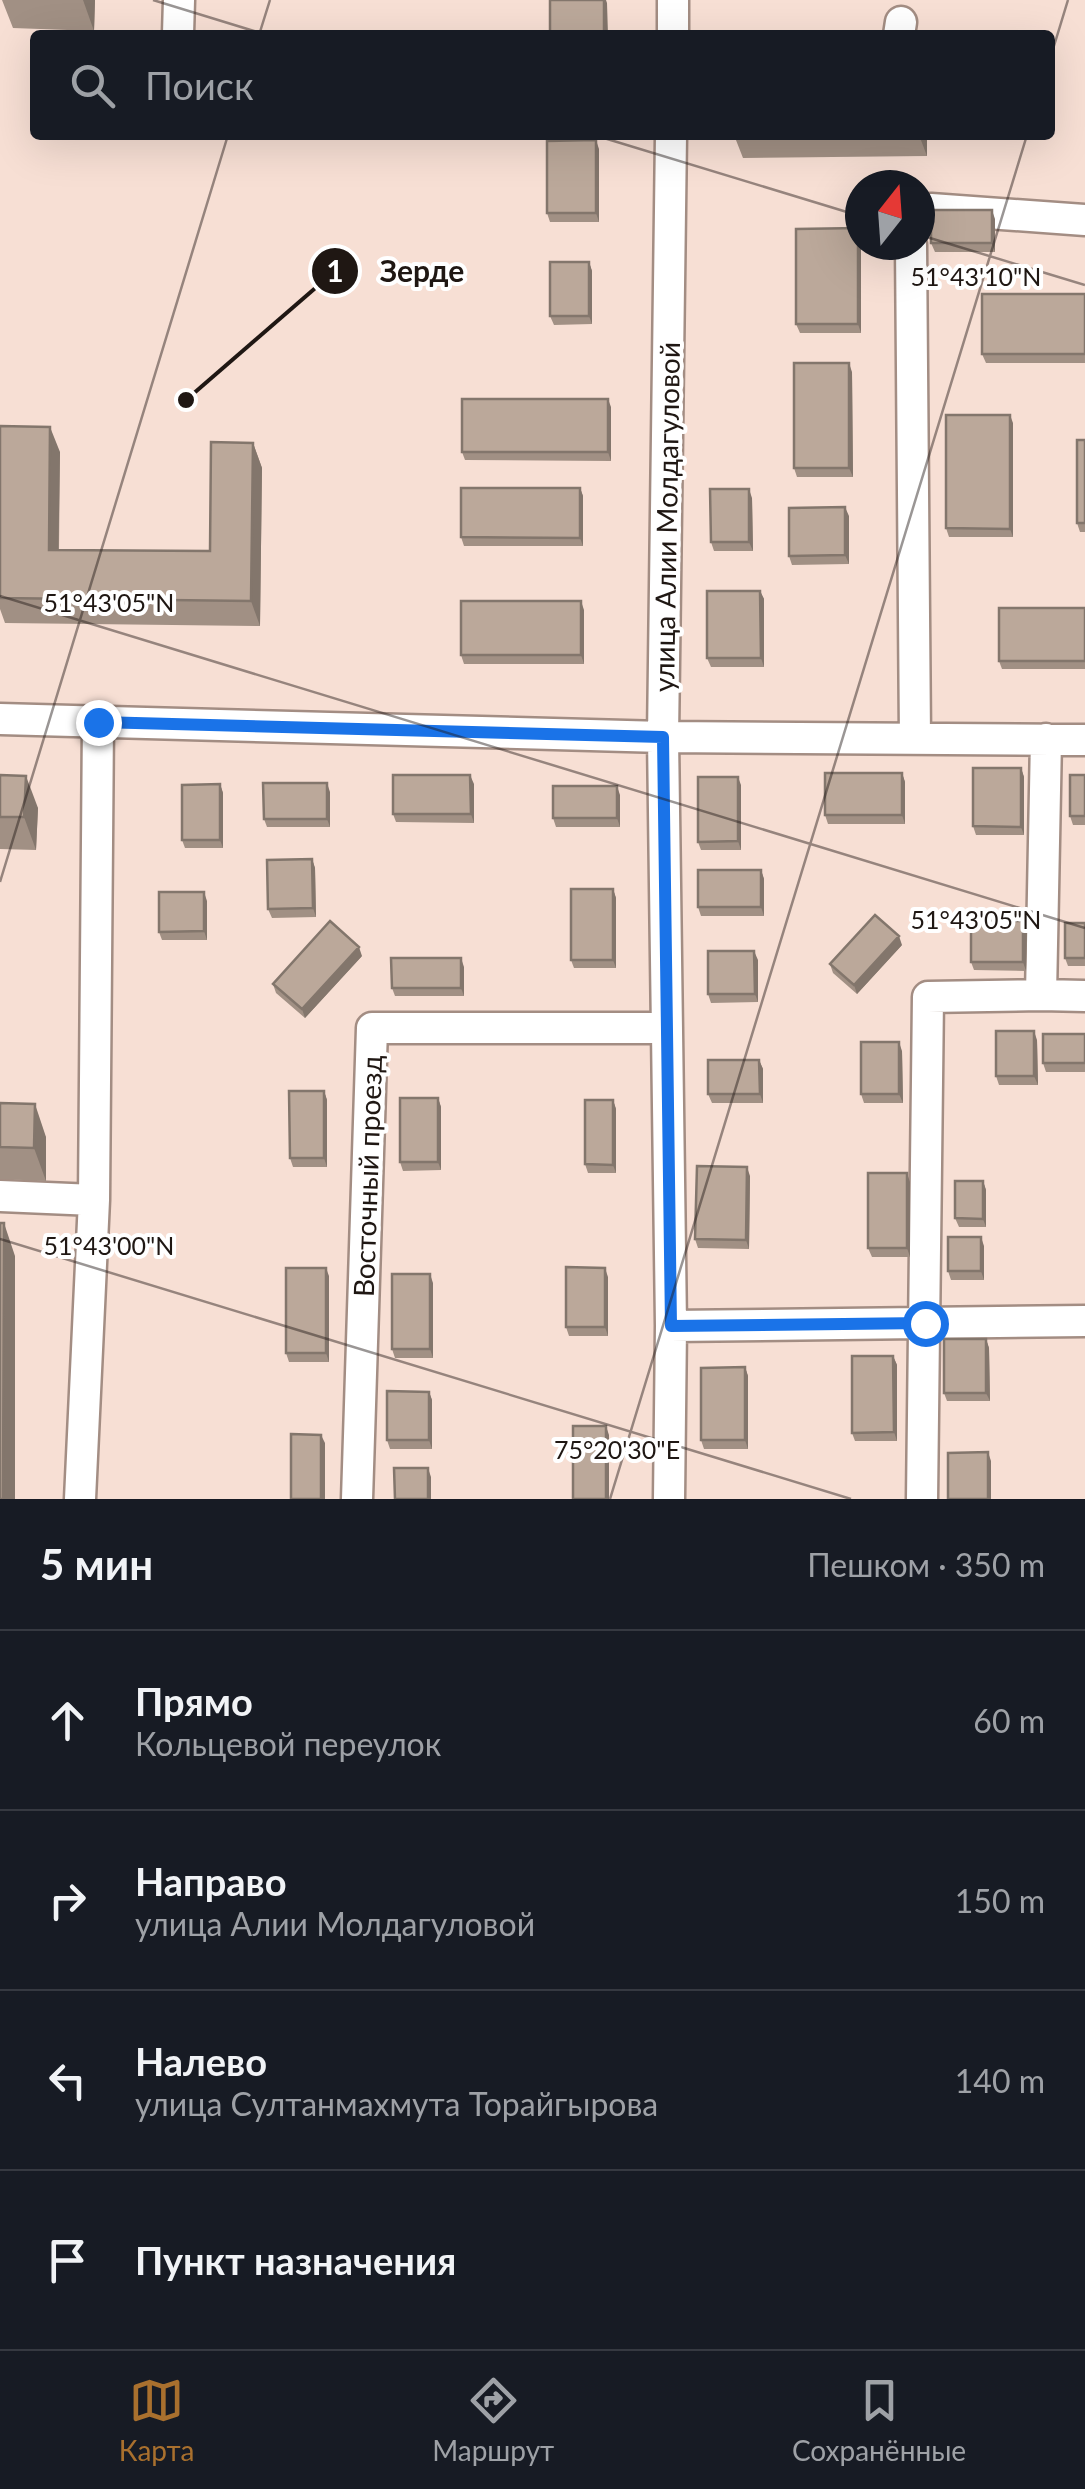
<!DOCTYPE html>
<html lang="ru">
<meta charset="utf-8">
<style>
body{margin:0;font-family:Lato,sans-serif;background:#242831;color:#f1f3f6}
.compass{position:absolute;left:845px;top:170px;width:90px;height:90px;border-radius:50%;background:#171b24;box-shadow:0 10px 40px #0002;rotate:17deg}
.stop{position:absolute;width:30px;height:30px;margin:-22px;border:8px solid #1a73e8;border-radius:50%;background:#fff}
.stop.end{background:#1a73e8;border-color:#fff;box-shadow:0 2px 10px #0008}
.list{margin:0;padding:0;list-style:none}
h2{display:flex;justify-content:space-between;align-items:center;height:130px;margin:0;padding:0 40px;font-size:42px}
h2 small{font-size:32px;font-weight:400;color:#9ea1a6}
.list li{display:grid;grid-template-columns:65px 1fr auto;gap:30px;align-items:center;box-sizing:border-box;height:180px;padding:0 40px;border-top:2px solid #363941}
.list b{display:block;font-size:38px;white-space:nowrap}
.list p{margin:0;font-size:32px;white-space:nowrap;color:#9ea1a6}
.list em{font-size:32px;font-style:normal;color:#9ea1a6}
.icon{flex:none;width:55px;height:55px;fill:none;stroke:currentColor;stroke-width:2;stroke-linecap:round;stroke-linejoin:round}
.map{position:relative;flex:none;width:1085px;height:1499px;overflow:hidden}
.search{position:absolute;background:#171b24;box-shadow:0 10px 40px #0002;left:30px;right:30px;top:30px;height:110px;display:flex;align-items:center;gap:25px;box-sizing:border-box;padding:0 35px;border-radius:10px;color:#9ea1a6;font-size:38px}
.sheet{height:850px;background:#171b24}
nav{display:flex;justify-content:space-around;align-items:center;box-sizing:border-box;height:140px;border-top:2px solid #363941;background:#171b24;font-size:28px;color:#9ea1a6}
nav a{display:grid;justify-items:center;gap:5px}
nav .on{color:#a9702e}
.map>svg:first-child{display:block}
</style>
<div class="map">
<svg width="1085" height="1499" viewBox="0 0 1085 1499">
<rect width="100%" height="100%" fill="#f7dfd4"/>
<g fill="none" stroke-linecap="round" stroke-linejoin="round">
<g stroke="#a38d83" stroke-width="35">
<path id="minor" d="M178,34L179,0
M673,35V0
M899,35L901,22
M920,220L931,209L1085,220
M911,245L915,738
M0,719L663,737L1085,740
M1046,739L1041,995L1085,996
M0,1196L94,1200
M671,1326L1085,1321
M80,1499L94,1200L98,722
M357,1499L372,1028H667
M669,1499L671,1326L663,737L671,135
M922,1499L928,997L1041,995"/>
</g>
<use href="#minor" stroke="#fff" stroke-width="30"/>
</g>
<path fill="#a19084" d="M2,0H95L94,31L13,28Z
M734,135H927V156L743,158Z
M599,149V222H550L547,213Z
M995,219V252H935L931,243Z
M860,245L861,333H800L796,324Z
M589,262L592,271V324L554,325L550,316Z
M1085,294V363H986L982,354Z
M852,372L853,477H797L794,468Z
M611,407V461L465,460L462,452Z
M1013,423V537H949L946,528Z
M0,426L60,452L59,550L210,551L253,443L262,468L260,626L5,623L0,609Z
M1085,440V532H1080L1077,523Z
M580,488L583,496V546H464L461,537Z
M752,498L753,551H714L711,542Z
M849,516V564L792,565L789,556Z
M760,591L764,599V667H711L707,658Z
M1085,608V669H1002L999,661Z
M584,610V664H464L461,655Z
M1021,768L1024,777V835H976L973,826Z
M902,773L905,782V824H828L825,815Z
M0,775L38,808L36,850L0,849Z
M1085,775V825H1073L1070,816Z
M220,784L223,793V848H185L182,840Z
M474,784V823L396,822L393,814Z
M741,785V850H701L698,842Z
M330,792V827H267L264,819Z
M620,795V827H556L553,818Z
M312,859L315,868L316,917L272,918L268,909Z
M761,870L764,879V916H701L698,907Z
M613,889L616,898V968H574L571,960Z
M207,901V940H162L159,932Z
M1085,923V966H1068L1065,958Z
M1027,930L1026,971L974,970L971,962Z
M902,945L857,994L833,973L830,964Z
M362,956L305,1018L276,993L273,984Z
M758,960V1002L711,1003L708,994Z
M464,967V996H395L392,988Z
M1085,1034V1072H1046L1043,1063Z
M1037,1040L1038,1085H999L996,1076Z
M902,1051L903,1103H864L861,1094Z
M759,1060L763,1069V1103H712L708,1094Z
M324,1091L327,1100V1167H293L290,1158Z
M438,1098L441,1107V1170L403,1171L400,1162Z
M613,1100L616,1109V1173H588L585,1164Z
M0,1103L46,1137V1181L0,1179Z
M750,1176L749,1249L698,1248L695,1239Z
M983,1181L986,1190V1227H959L955,1218Z
M910,1182V1257H872L868,1248Z
M984,1246V1280H951L948,1271Z
M329,1276V1362H289L286,1353Z
M608,1277V1336H569L566,1327Z
M433,1283V1358H395L392,1349Z
M986,1339L989,1348L990,1401H947L944,1393Z
M893,1356L897,1365V1441H855L852,1433Z
M745,1367L748,1376V1449H704L701,1440Z
M429,1392L432,1400V1449H390L387,1440Z"/>
<path fill="#83766c" d="M83,0H95L94,31Z
M604,0H606L607,3L608,35H604Z
M919,135H927V156Z
M596,140L599,149V222L596,213Z
M992,210L995,219V252L992,243Z
M858,228L861,245V333L858,324Z
M589,262L592,271V324L589,316Z
M849,363L852,372L853,477L849,468Z
M608,399L611,407V461L608,452Z
M1010,415L1013,423V537L1010,529Z
M50,427L60,452L58,575L49,550Z
M253,443L262,468L260,626L251,601Z
M580,488L583,496V546L580,538Z
M749,489L752,498L753,551L749,542Z
M845,507L849,516V564L845,555Z
M760,591L764,599V667L761,658Z
M581,601L584,610V664L581,655Z
M1021,768L1024,777V835L1021,827Z
M902,773L905,782V824L902,815Z
M470,775L474,784V823L471,814Z
M26,776L38,808L36,850L24,817Z
M738,777L741,785V850L738,841Z
M327,783L330,792V827L327,819Z
M220,784L223,793V848L220,840Z
M617,786L620,795V827L617,818Z
M312,859L315,868L316,917L313,908Z
M761,870L764,879V916L761,907Z
M613,889L616,898V968L613,960Z
M204,892L207,901V940L204,931Z
M1023,921L1027,930L1026,971L1023,962Z
M899,936L902,945L857,994L854,985Z
M359,947L362,956L305,1018L302,1009Z
M754,951L758,960V1002L755,994Z
M461,958L464,967V996L461,988Z
M1034,1031L1037,1040L1038,1085L1034,1076Z
M899,1042L902,1051L903,1103L899,1094Z
M759,1060L763,1069V1103L760,1094Z
M324,1091L327,1100V1167L324,1158Z
M438,1098L441,1107V1170L438,1162Z
M613,1100L616,1109V1173L613,1165Z
M35,1104L46,1137V1181L34,1148Z
M747,1167L750,1176L749,1249L746,1240Z
M907,1173L910,1182V1257L907,1248Z
M983,1181L986,1190V1227L983,1219Z
M4,1223L15,1256V1499H3Z
M981,1237L984,1246V1280L981,1271Z
M326,1268L329,1276V1362L326,1353Z
M605,1268L608,1277V1336L605,1327Z
M430,1274L433,1283V1358L430,1349Z
M986,1339L989,1348L990,1401L986,1393Z
M893,1356L897,1365V1441L894,1432Z
M745,1367L748,1376V1449L745,1440Z
M429,1392L432,1400V1449L429,1440Z
M606,1426L609,1435V1499H606Z
M321,1435L325,1443V1499H321Z
M988,1452L991,1461V1499H988Z
M428,1468L431,1477V1499H428Z"/>
<path fill="#bba89a" stroke="#83766c" stroke-width="2.5" d="M550,0H604V35H550Z
M596,140V213H547V141Z
M931,210H992V243H931Z
M858,228V324H796V229Z
M550,262H589V316H550Z
M982,294H1085V354H982Z
M794,363H849V468H794Z
M462,399H608V452H462Z
M946,415H1010V529L946,528Z
M0,426L50,427L49,550L210,551L211,442L253,443L251,601L0,598Z
M1077,440H1085V523H1077Z
M461,488H580V538L461,537Z
M710,489H749V542H711Z
M845,507V555L789,556V508Z
M707,591H760L761,658H707Z
M461,601H581V655H461Z
M999,608H1085V661H999Z
M973,768H1021V827L973,826Z
M825,773H902V815H825Z
M0,775L26,776L24,817H0Z
M393,775H470L471,814H393Z
M1070,775H1085V816H1070Z
M698,777H738V841L698,842Z
M263,783H327V819H264Z
M220,784V840H182V785Z
M553,786H617V818H553Z
M312,859L313,908L268,909L267,860Z
M698,870H761V907H698Z
M571,889H613V960H571Z
M159,892H204V931L159,932Z
M875,915L899,936L854,985L830,964Z
M330,921L359,947L302,1009L273,984Z
M971,921H1023V962H971Z
M1065,923H1085V958H1065Z
M708,951H754L755,994H708Z
M391,958H461V988H392Z
M996,1031H1034V1076H996Z
M1043,1034H1085V1063H1043Z
M861,1042H899V1094H861Z
M708,1060H759L760,1094H708Z
M289,1091H324V1158H290Z
M400,1098H438V1162H400Z
M585,1100H613V1165L585,1164Z
M0,1103L35,1104L34,1148L0,1147Z
M697,1166L747,1167L746,1240L695,1239Z
M868,1173H907V1248H868Z
M955,1181H983V1219L955,1218Z
M0,1223H4L3,1499H0Z
M948,1237H981V1271H948Z
M566,1267L605,1268V1327H566Z
M286,1268H326V1353H286Z
M392,1274H430V1349H392Z
M944,1339H986V1393H944Z
M852,1356H893L894,1432L852,1433Z
M745,1367V1440H701V1368Z
M387,1391L429,1392V1440H387Z
M573,1426H606V1499H573Z
M291,1434L321,1435V1499H291Z
M988,1452V1499H948V1453Z
M394,1468H428V1499H395Z"/>
<g fill="none" stroke-linecap="round" stroke-linejoin="round">
<path stroke="#1a73e8" stroke-width="12" d="M98,722L663,737L671,1326L925,1323"/>
</g>
<path fill="none" stroke="#1f1713" stroke-width="2.5" stroke-opacity="0.45" d="M153,0L267,35M259,35L270,0M1050,59L1068,0M594,135L860,216M920,235L1085,285M0,596L1085,928M0,882L228,135M0,1239L851,1499M610,1499L1027,135"/>
<g text-anchor="middle" dominant-baseline="central" stroke-width="8" stroke-linejoin="round" paint-order="stroke">
<g font-size="28" fill="#1f1713" stroke="#fff">
<text transform="translate(666 517) rotate(-89)">улица Алии Молдагуловой</text>
<text transform="translate(367 1176) rotate(-88)">Восточный проезд</text>
</g>
</g>
<g font-size="25" text-anchor="middle" fill="#1f1713" stroke="#fff" stroke-width="8" stroke-linejoin="round" paint-order="stroke">
<text x="976" y="286">51°43'10"N</text>
<text x="109" y="612">51°43'05"N</text>
<text x="976" y="929">51°43'05"N</text>
<text x="109" y="1255">51°43'00"N</text>
<text x="617" y="1459">75°20'30"E</text>
</g>
<path fill="none" stroke="#1f1713" stroke-width="4" d="M186 400L335 271"/>
<g fill="#1f1713" stroke="#fff" stroke-width="4">
<circle cx="186" cy="400" r="10"/>
<circle cx="335" cy="271" r="25"/>
</g>
<g font-size="30" text-anchor="middle" font-weight="bold" fill="#fff">
<text x="335" y="282">1</text>
</g>
<g font-size="30" text-anchor="middle" font-weight="bold" fill="#1f1713" stroke="#fff" stroke-width="8" stroke-linejoin="round" paint-order="stroke">
<text x="422" y="282">Зерде</text>
</g>
</svg>
<svg class="compass" viewBox="-18 -18 36 36"><path d="M0-13l5 13h-10z" fill="#e53935"/><path d="M0 13l5-13h-10z" fill="#9ea1a6"/></svg>
<div class="stop" style="left:925px;top:1323px"></div>
<div class="stop end" style="left:98px;top:722px"></div>
<div class="search"><svg class="icon" aria-label="search" viewBox="0 0 24 24"><circle cx="10" cy="10" r="6"/><path d="M15 15l6 6"/></svg>Поиск</div>
</div>
<section class="sheet">
<h2>5 мин<small>Пешком · 350 m</small></h2>
<ul class="list">
<li><svg class="icon" aria-label="ahead" viewBox="0 0 24 24"><path d="M12 20V5M6 11l6-6 6 6"/></svg><div><b>Прямо</b><p>Кольцевой переулок</p></div><em>60 m</em></li>
<li><svg class="icon" aria-label="right" viewBox="0 0 24 24"><path d="M7 20v-9h11M14 6l5 5-5 5"/></svg><div><b>Направо</b><p>улица Алии Молдагуловой</p></div><em>150 m</em></li>
<li><svg class="icon" aria-label="left" viewBox="0 0 24 24"><path d="M17 20v-9H6M10 6l-5 5 5 5"/></svg><div><b>Налево</b><p>улица Султанмахмута Торайгырова</p></div><em>140 m</em></li>
<li><svg class="icon" aria-label="arrive" viewBox="0 0 24 24"><path d="M6 21V4h12l-3 4 3 4H6"/></svg><div><b>Пункт назначения</b></div></li>
</ul>
</section>
<nav>
<a class="on"><svg class="icon" aria-label="map" viewBox="0 0 24 24"><path d="M3 6l6-2 6 2 6-2v14l-6 2-6-2-6 2zM9 4v14M15 6v14"/></svg>Карта</a>
<a><svg class="icon" aria-label="directions" viewBox="0 0 24 24"><path d="M12 3l9 9-9 9-9-9zM9 14v-3h6M13 9l2 2-2 2"/></svg>Маршрут</a>
<a><svg class="icon" aria-label="saved" viewBox="0 0 24 24"><path d="M7 4h10v16l-5-4-5 4z"/></svg>Сохранённые</a>
</nav>
